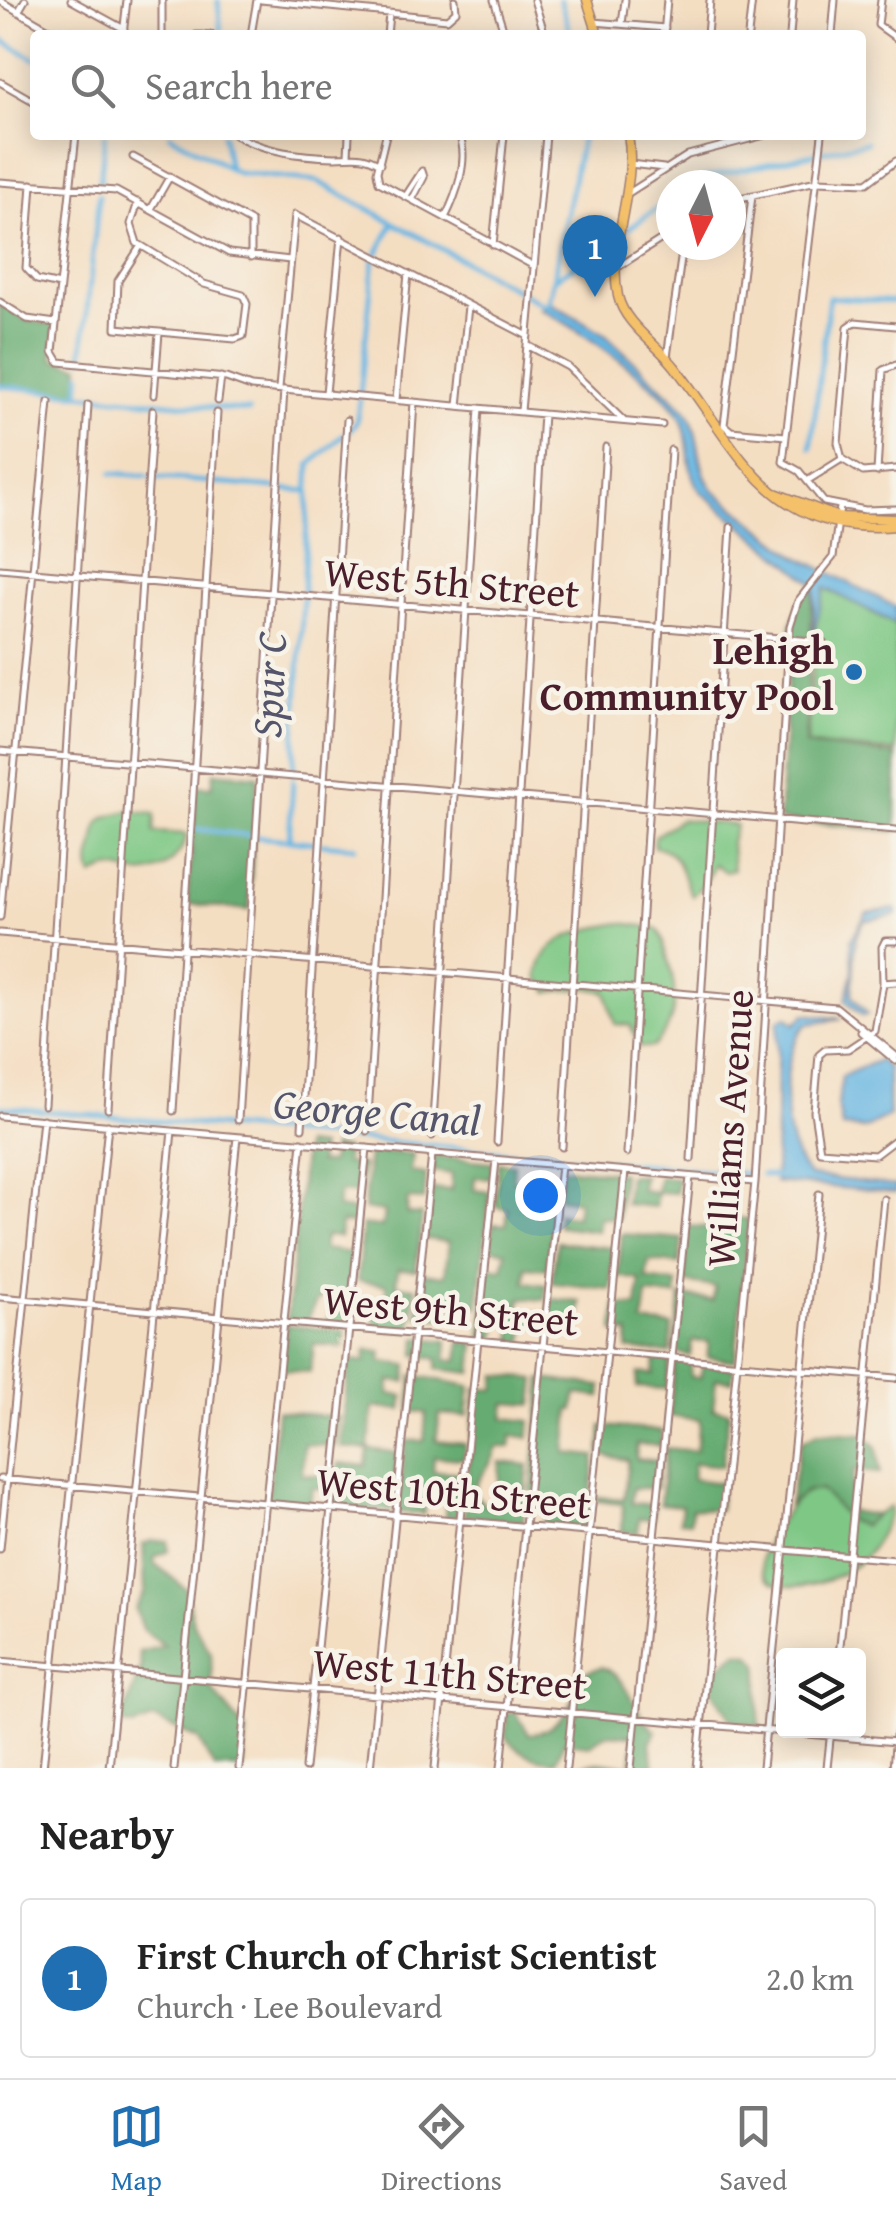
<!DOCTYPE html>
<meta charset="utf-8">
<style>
body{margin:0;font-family:"Gentium Book Plus",serif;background:#f6f6f6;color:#222}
.controls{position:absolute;right:30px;bottom:30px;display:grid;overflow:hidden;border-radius:10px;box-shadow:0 5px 25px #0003}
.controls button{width:90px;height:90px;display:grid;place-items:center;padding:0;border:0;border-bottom:2px solid #e0e0e0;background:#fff;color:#222;font:50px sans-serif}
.compass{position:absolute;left:656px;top:170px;width:90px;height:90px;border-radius:50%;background:#fff;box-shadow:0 5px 25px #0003;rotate:186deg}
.you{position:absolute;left:540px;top:1195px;width:35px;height:35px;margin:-25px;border:8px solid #fff;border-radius:50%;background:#1a73e8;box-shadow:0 0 0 15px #1a73e833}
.badge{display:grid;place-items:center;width:65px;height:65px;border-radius:50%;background:#1f6fb2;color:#fff;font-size:32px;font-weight:700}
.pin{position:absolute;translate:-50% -82px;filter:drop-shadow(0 2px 5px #0008)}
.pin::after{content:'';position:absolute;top:52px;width:35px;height:30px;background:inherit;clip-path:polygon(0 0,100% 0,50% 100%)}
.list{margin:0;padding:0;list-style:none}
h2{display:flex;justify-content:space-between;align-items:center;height:130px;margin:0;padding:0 40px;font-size:42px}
h2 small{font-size:32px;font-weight:400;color:#767676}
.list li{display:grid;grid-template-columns:65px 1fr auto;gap:30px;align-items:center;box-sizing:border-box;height:160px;margin:0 20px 20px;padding:0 20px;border:2px solid #e0e0e0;border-radius:10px}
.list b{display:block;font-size:38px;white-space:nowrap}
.list p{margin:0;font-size:32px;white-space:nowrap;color:#767676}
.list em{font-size:32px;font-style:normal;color:#767676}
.icon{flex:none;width:55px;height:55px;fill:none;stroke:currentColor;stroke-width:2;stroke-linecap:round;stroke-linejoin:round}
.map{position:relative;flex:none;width:896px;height:1768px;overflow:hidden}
.search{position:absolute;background:#fff;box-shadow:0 5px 25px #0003;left:30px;right:30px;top:30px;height:110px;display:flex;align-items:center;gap:25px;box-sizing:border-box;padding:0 35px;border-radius:10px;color:#767676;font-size:38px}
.sheet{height:310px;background:#fff}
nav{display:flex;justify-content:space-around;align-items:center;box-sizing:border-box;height:140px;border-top:2px solid #e0e0e0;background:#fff;font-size:28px;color:#767676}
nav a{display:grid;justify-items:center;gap:5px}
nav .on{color:#1f6fb2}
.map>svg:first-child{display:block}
</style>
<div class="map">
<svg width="896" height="1768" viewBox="0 0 896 1768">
<rect width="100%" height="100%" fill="#f7f3e8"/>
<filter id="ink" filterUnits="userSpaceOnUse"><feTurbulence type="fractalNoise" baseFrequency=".01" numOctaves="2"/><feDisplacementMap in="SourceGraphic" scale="20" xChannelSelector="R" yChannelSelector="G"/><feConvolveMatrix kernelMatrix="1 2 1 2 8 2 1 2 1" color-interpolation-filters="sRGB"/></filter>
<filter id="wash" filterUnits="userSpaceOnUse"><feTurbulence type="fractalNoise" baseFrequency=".0048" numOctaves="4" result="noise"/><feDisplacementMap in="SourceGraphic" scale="40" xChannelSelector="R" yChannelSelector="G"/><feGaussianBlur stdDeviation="2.25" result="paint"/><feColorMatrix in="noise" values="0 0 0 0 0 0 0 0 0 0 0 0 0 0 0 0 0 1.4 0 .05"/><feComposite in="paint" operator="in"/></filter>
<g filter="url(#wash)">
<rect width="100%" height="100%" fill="#f4dec2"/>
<path fill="#7ec785" stroke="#647358" stroke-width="2.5" d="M819,585L896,625V752L807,744Z
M129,811L155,814L154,832L187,834C181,860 159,877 132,873C124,871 116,867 108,869C102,871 98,874 93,876C87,862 91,858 94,845C98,818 100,817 129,811Z
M680,819L736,825L731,842L733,870L725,872L714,864L706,882L692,896C681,880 683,849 654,847V837Z
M621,923L656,928C664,936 662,940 665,950C677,986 682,1017 653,1047H640L630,1025L615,1024L606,992L587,988L549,992L538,977C542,934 588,929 621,923Z
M814,1488L827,1494L850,1521L873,1517L890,1507V1513C884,1526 873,1550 862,1560C823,1595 724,1605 777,1525C787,1511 796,1494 814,1488Z"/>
<path fill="#66ac72" stroke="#58664e" stroke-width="2.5" d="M0,304L26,320L55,325L53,359L80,366L78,395L0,386Z
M813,586L805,745L896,755V831L779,820L791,626L799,602Z
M214,772L258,776L249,910L187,904L197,786L212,787Z
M304,1145L320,1147L318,1163H330L332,1147L346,1149L345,1163L362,1165L359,1193L339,1192L337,1208L356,1211L355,1224L341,1223L339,1237L325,1236L323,1249L353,1253L347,1325L327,1323L334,1305L325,1296L317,1300L306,1322L287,1320Z
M369,1151L413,1154L411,1172L426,1174L424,1200L408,1199L407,1214L422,1215L416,1270L398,1269L396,1285L415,1287L411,1331L378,1328L370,1310L356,1298L385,1301L387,1285L358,1281L362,1225L382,1227L384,1212L364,1209Z
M434,1156L493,1162L491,1178L475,1177L474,1190L490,1192L478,1307L449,1304L448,1319L418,1316L422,1273L445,1276L449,1242L425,1239L432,1189L451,1190L452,1174L433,1171Z
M499,1162L514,1164L513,1180L541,1182L540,1194L555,1196L547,1269L526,1267L525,1282L546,1285L545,1300L521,1298L519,1310L543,1313L542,1326L525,1325L524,1342L512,1341L513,1325L498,1323L495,1339L481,1338L488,1267L503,1269L506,1251L490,1248L493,1224L506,1225L508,1209L495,1206Z
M562,1168L622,1173L617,1219L600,1217L598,1231L558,1226V1214L576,1216L578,1201L559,1198Z
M628,1175H643L641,1190L656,1192L659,1176L677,1178L676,1193L657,1192L655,1207L625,1204Z
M719,1216L749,1219L735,1361L707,1357L709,1342L692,1341L690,1356L674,1352L681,1296L713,1300L715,1287L684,1282L688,1226L717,1228Z
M622,1234L682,1239L679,1264L649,1261L646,1279L677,1283L676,1296L647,1294L643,1323L672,1326L670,1353L627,1349L629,1333L614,1332L616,1305L637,1307L640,1280L618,1276Z
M557,1242L614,1248L611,1289L552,1283Z
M550,1299L581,1302L578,1331L547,1328Z
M286,1325L346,1331L343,1347L314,1344L310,1372L282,1370Z
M417,1338L447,1341L446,1360H458L460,1342L475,1343L472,1373L437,1369L438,1359L416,1355Z
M366,1350L382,1352L381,1362L408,1365L406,1382L390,1381L389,1394L404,1396L402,1410L373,1407L369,1449L398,1453L391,1511L334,1506L335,1492L352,1493L353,1477L337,1475L339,1463L366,1466L368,1449L341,1447L349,1360L365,1362Z
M655,1358L670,1360L667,1389L637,1387L638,1373L653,1374Z
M675,1360L691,1362L690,1376L700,1378L703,1364L734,1367L732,1381L716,1379L713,1409L729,1411L722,1466L694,1463L692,1479L722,1483L719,1510L692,1508L690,1522L680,1521L682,1506L660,1504L666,1448L696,1451L700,1420L669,1416Z
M413,1375L470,1386L467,1416L440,1414L436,1441L465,1444L464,1459L434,1457L433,1471L462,1473L457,1517L445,1516L446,1498L426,1497L424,1514L398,1512L406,1441H424L426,1413L410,1411Z
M497,1375L536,1379L533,1405L506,1403L504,1418L531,1421L529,1437L512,1436L510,1447H497C493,1466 478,1474 474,1493L485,1505L505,1506L513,1494L499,1483L500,1462L528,1465L523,1522L464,1516L476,1388L495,1390Z
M542,1379L602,1386L601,1397L576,1394L574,1410H570L566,1453L595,1456L587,1528L544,1525L545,1510L530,1508Z
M277,1411L338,1417L335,1446L304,1444L302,1474L331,1477L330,1489L312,1488L310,1504L268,1500Z
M602,1426L662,1431L661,1446L637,1444L636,1459L659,1461L656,1488H633L631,1503L654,1505L653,1519L639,1518L638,1533L622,1532L623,1504L597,1501V1497L624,1499L628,1460L600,1455Z
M818,1432L862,1434L877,1447L880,1473L854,1470L849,1511L876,1515L863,1526L850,1521L821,1490L806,1491L789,1505L801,1442Z
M151,1541H168V1551L155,1557L154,1563L186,1589L193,1623L211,1653L212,1690L247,1732L243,1768H214L198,1739L154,1719L134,1727L120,1724L141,1668L139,1652L164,1646L142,1629L135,1609L145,1591L143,1544Z
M737,1652L750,1654L759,1664V1726L731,1720L713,1690L715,1670Z
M601,1667C632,1678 632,1714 656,1731L650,1743L654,1768H570L598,1762L631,1766L634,1736L606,1734L590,1745L564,1742L556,1761C535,1761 518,1752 505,1736L507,1714L515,1711L529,1734C559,1732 577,1700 581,1674Z"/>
<path fill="#68b6e2" stroke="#596a86" stroke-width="2.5" d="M551,303L605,334L685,409C703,433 694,466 714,491L795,555L896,607V624L825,588L813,636L815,585L701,492C684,470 692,442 681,418C666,387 572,325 540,309Z
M896,909V915L864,921L856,937L852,996L868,1014L863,1016L846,1000L853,971L851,939L867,913Z
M805,1014L842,1019L807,1024C778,1051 779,1150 810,1176L896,1186V1193L775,1182L778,1021L787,1017L795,1024Z
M879,1060L888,1068L889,1116L864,1129L842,1127L838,1105L842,1076Z"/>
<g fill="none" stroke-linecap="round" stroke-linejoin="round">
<path stroke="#68b6e2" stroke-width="5" d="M560,0L571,35
M218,1L221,32
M0,39L35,59
M170,135L238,173L317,181L550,308
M223,135L229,169
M100,182L105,135
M691,185L702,178L867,142
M629,228L671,199
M377,254L393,223
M556,278L615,238
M548,307L582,135
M82,359L99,195
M0,386L79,394L81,373
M79,394L249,411
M360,394L374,258
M349,430L356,423L360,399
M811,448L829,297L896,302
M112,473L146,476
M151,477L210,482
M215,483L275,488
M280,489L309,491
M303,594L310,465L344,434
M293,775L303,599
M293,782L289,840L318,843
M196,829L253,836
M258,837L289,840
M323,844L355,847
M0,1107L749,1174
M762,1175L779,1177"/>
</g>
</g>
<g filter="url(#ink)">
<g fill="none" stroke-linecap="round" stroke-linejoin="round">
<g stroke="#9f7e76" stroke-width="9">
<path id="minor" d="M71,0L124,29
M261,0L447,19L456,11L455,0
M494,0L505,35
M534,0L545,35
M881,0L878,25L896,38
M0,1L59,35
M18,12L25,0
M594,22L665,28
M622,24L625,0
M123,35L127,0
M162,35V0
M196,35H212
M251,35L257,0
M387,35L389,14
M664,35L667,0
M707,35L710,0
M748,35L752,0
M790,35L793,0
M832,35L835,0
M0,82L35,102
M76,135L53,352L59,362L226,378L251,387L662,425
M235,135C266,152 300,156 335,157C355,157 361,153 380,164
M386,135L377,172L379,182L534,266
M822,135L783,462L799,471L824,502L865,510L896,509
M348,155L349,135
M133,157L251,222V257
M630,164L664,168
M0,182L116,191L229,253L290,260
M32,184L26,268L37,280L60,285
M627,194L688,155L765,135
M752,196L724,425L731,431L786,436
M405,197L422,171L424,177L412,200
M731,200L817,181L867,183L896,161
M138,202L131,224L137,243L204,284L243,295L247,304L243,336L235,339L116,328L118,281L140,247
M151,209L170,176
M445,218C456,196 470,159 459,135
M493,245L504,135
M618,267L671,233
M596,271L616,260
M0,302L27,319L56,323
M527,345L568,367L624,421
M667,357L683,245
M279,388L295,215L528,336
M326,393L341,237
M154,395L159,333
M396,400L408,274
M218,401L221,377
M458,406L468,306
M521,411L546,135
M842,459L838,443L848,327L855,322L896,326
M842,459L863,472L896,469
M877,472L883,370L896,365
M807,481L842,459
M0,569L823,642
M0,751L896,830
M782,821L804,823
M0,917L49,402
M0,933L836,1007L896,1056
M896,941H885L882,947L883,983L896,982
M883,983L875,1031L848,1049L825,1050L819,1055L814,1112L820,1151L875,1155L896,1139
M861,1032L896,1061
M44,1105L88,405
M108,1109L153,410
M173,1111L217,413
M0,1116L754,1182
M238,1120L284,390
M302,1128L347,420
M367,1131L414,402
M432,1136L479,408
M497,1142L543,414
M562,1147L606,447
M627,1153L671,450
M691,1159L731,527
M0,1297L896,1378
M0,1479L896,1560
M0,1549L43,1119
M839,1656L884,1199
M0,1661L896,1742
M43,1768L108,1125
M109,1768L172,1131
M174,1768L237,1137
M239,1768L302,1142
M305,1768L367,1148
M370,1768L432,1154
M435,1768L496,1160
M501,1768L561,1165
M566,1768L625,1171
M631,1768L690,1177
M697,1768L755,1182L790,626L798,601L833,557L840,507
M762,1768L819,1194
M827,1768L831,1730
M893,1768L896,1735"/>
</g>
<g stroke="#9f7e76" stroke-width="11">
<path id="major" d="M587,0L598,35
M628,135C638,187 607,244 618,296C624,324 657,344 675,367C740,451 769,537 896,526
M775,493L838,517L896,519"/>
</g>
<use href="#minor" stroke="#fff" stroke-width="5"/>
<use href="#major" stroke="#f4c16a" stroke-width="8"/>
</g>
</g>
<circle fill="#1f6fb2" stroke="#f7f3e8" stroke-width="4" cx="854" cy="672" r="10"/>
<g text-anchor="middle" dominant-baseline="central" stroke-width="9" stroke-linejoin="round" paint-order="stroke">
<g font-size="40" fill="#4a1f2b" stroke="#f7f3e8">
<text transform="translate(452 582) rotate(5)">West 5th Street</text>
<text transform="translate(729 1128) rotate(-86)">Williams Avenue</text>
<text transform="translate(451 1310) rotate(5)">West 9th Street</text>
<text transform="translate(454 1492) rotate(5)">West 10th Street</text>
<text transform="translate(450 1673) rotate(5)">West 11th Street</text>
</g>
<g font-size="40" font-weight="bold" fill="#4a1f2b" stroke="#f7f3e8" text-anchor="end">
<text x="834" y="649">Lehigh<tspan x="834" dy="46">Community Pool</tspan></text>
</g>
<g font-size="42" font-style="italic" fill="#54546b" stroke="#f7f3e8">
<text transform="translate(268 685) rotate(-87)">Spur C</text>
<text transform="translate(377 1111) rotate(5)">George Canal</text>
</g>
</g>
</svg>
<div class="controls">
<button><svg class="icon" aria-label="layers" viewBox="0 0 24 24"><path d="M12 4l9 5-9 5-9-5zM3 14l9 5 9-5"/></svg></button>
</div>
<svg class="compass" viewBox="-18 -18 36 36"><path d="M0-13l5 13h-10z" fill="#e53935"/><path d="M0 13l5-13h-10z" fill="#767676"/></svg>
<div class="you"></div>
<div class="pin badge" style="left:595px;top:297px">1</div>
<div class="search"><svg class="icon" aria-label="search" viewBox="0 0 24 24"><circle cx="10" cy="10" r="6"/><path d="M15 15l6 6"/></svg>Search here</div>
</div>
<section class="sheet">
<h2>Nearby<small></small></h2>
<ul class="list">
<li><span class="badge">1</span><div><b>First Church of Christ Scientist</b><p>Church · Lee Boulevard</p></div><em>2.0 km</em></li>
</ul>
</section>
<nav>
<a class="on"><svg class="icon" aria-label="map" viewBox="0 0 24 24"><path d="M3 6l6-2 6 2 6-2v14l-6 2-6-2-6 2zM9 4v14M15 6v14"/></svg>Map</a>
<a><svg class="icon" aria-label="directions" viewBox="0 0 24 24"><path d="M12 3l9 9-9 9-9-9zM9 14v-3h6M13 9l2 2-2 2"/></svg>Directions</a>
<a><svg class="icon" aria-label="saved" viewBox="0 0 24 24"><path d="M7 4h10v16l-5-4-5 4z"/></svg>Saved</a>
</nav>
